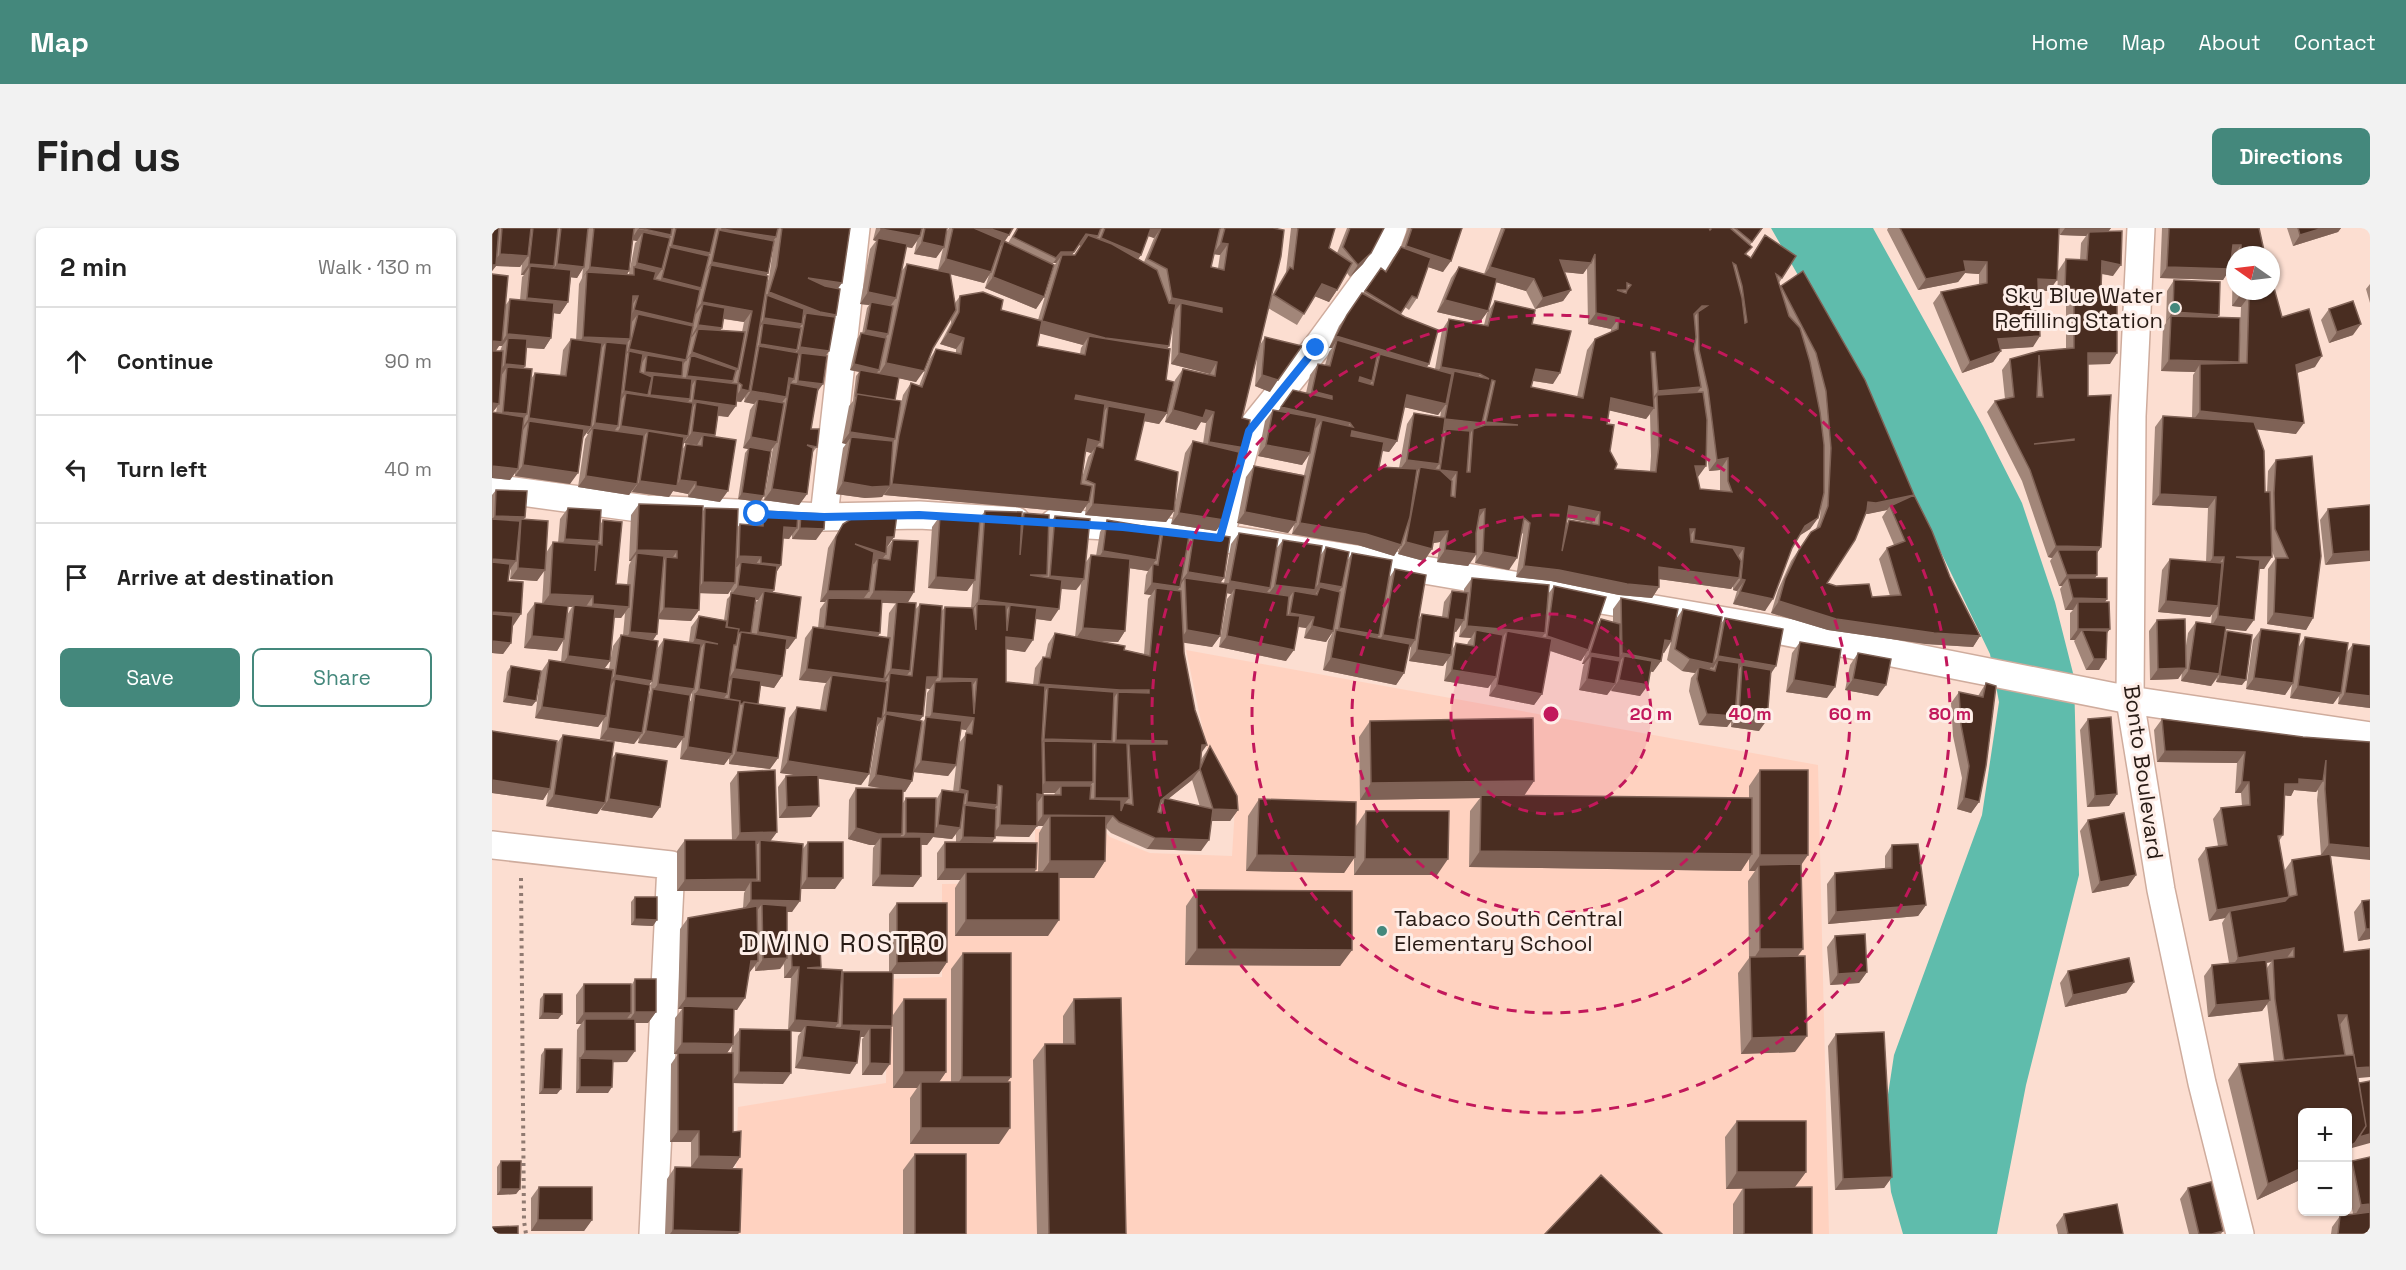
<!DOCTYPE html>
<meta charset="utf-8">
<style>
body{margin:0;font-family:"Space Grotesk",sans-serif;background:#f2f2f2;color:#222}
.controls{position:absolute;right:18px;bottom:18px;display:grid;overflow:hidden;border-radius:9px;box-shadow:0 2px 4px #0004}
.controls button{width:54px;height:54px;display:grid;place-items:center;padding:0;border:0;border-bottom:2px solid #e0e0e0;background:#fff;color:#222;font:30px sans-serif}
.compass{position:absolute;left:1734px;top:18px;width:54px;height:54px;border-radius:50%;background:#fff;box-shadow:0 2px 4px #0004;rotate:284deg}
.stop{position:absolute;width:18px;height:18px;margin:-14px;border:4px solid #1a73e8;border-radius:50%;background:#fff}
.stop.end{background:#1a73e8;border-color:#fff;box-shadow:0 2px 6px #0008}
.list{margin:0;padding:0;list-style:none}
h2{display:flex;justify-content:space-between;align-items:center;height:78px;margin:0;padding:0 24px;font-size:26px}
h2 small{font-size:20px;font-weight:400;color:#767676}
.list li{display:grid;grid-template-columns:39px 1fr auto;gap:18px;align-items:center;box-sizing:border-box;height:108px;padding:0 24px;border-top:2px solid #e0e0e0}
.list b{display:block;font-size:22px;white-space:nowrap}
.list em{font-size:20px;font-style:normal;color:#767676}
.actions{display:flex;gap:12px;padding:18px 24px}
.actions a{flex:1;padding:14px 0;border:2px solid #44887c;border-radius:9px;text-align:center;font-size:21px;color:#44887c}
.actions .main{background:#44887c;color:#fff}
.icon{flex:none;width:33px;height:33px;fill:none;stroke:currentColor;stroke-width:2;stroke-linecap:round;stroke-linejoin:round}
.map{position:relative;flex:none;width:1878px;height:1006px;overflow:hidden;border-radius:9px}
header{display:flex;align-items:center;gap:36px;box-sizing:border-box;height:84px;padding:0 30px;background:#44887c;color:#fff}
header strong{font-size:28px}
nav{display:flex;gap:33px;margin-inline-start:auto;font-size:21px}
.intro{display:flex;align-items:center;justify-content:space-between;box-sizing:border-box;height:144px;padding:0 36px}
h1{margin:0;font-size:42px}
.button{padding:15px 27px;border-radius:9px;background:#44887c;color:#fff;font-size:21px;font-weight:700}
main{display:flex;gap:36px;padding:0 36px}
aside{flex:1;background:#fff;border-radius:9px;box-shadow:0 2px 4px #0004}
.map>svg:first-child{display:block}
</style>
<header>
<strong>Map</strong>
<nav><a>Home</a><a>Map</a><a>About</a><a>Contact</a></nav>
</header>
<div class="intro"><h1>Find us</h1><a class="button">Directions</a></div>
<main>
<aside>
<h2>2 min<small>Walk · 130 m</small></h2>
<ul class="list">
<li><svg class="icon" aria-label="ahead" viewBox="0 0 24 24"><path d="M12 20V5M6 11l6-6 6 6"/></svg><div><b>Continue</b></div><em>90 m</em></li>
<li><svg class="icon" aria-label="left" viewBox="0 0 24 24"><path d="M17 20v-9H6M10 6l-5 5 5 5"/></svg><div><b>Turn left</b></div><em>40 m</em></li>
<li><svg class="icon" aria-label="arrive" viewBox="0 0 24 24"><path d="M6 21V4h12l-3 4 3 4H6"/></svg><div><b>Arrive at destination</b></div></li>
</ul>
<div class="actions"><a class="main">Save</a><a>Share</a></div>
</aside>
<div class="map">
<svg width="1878" height="1006" viewBox="0 0 1878 1006">
<rect width="100%" height="100%" fill="#fcded1"/>
<path fill="#ffd2c0" d="M694,422L1326,537L1337,1006H242L246,879L394,855L395,751L450,749V656L543,655V601H611L618,609L658,625L740,628L743,579L717,531Z"/>
<path fill="#5fbcac" d="M1279,0H1381L1491,198L1530,275L1563,374L1582,449L1587,647L1534,857L1505,1006H1411L1399,964L1392,893L1402,827L1490,587L1507,474L1498,426L1366,152Z"/>
<g fill="none" stroke-linecap="round" stroke-linejoin="round">
<g stroke="#cfac9d" stroke-width="30">
<path id="minor" d="M1649,0L1640,188L1638,472L1669,662L1710,855L1748,1006
M0,260L154,281L332,289L427,287L524,293
M332,289L364,0
M562,295L631,299L728,310L903,337L1269,399L1638,472L1878,508
M728,310L757,203L824,120L890,30L901,0
M0,617L179,637L161,1006"/>
</g>
<path stroke="#907a71" stroke-width="4" stroke-dasharray="3 4.5" stroke-linecap="butt" d="M29,650L32,993L34,1006"/>
<use href="#minor" stroke="#fff" stroke-width="27"/>
</g>
<path fill="#a28679" fill-rule="evenodd" d="M0,0H224L222,10L224,0H358L346,60L337,123L334,128L325,164L319,201L325,219L321,224L315,266L307,277L272,272L281,219L279,223L268,274L246,271L253,225L256,221L251,220L258,182L262,176L252,174L253,169L249,174L244,173L236,189L226,188L223,207L222,209L228,274L196,269V266L181,263L177,269L140,264L141,261L137,267L86,259L93,211L96,206H95V204L90,210L78,256L23,248V244L18,252L0,250V46L13,78L18,71L28,72L30,49L32,47H29L30,36L28,39L4,38L0,43ZM141,12L145,13L143,15L137,46V47H135ZM282,14L277,50L274,58V48L276,45ZM91,40L90,50L87,56L84,112L79,111L71,122L68,148L43,145L39,151L31,141L33,138L34,120L52,121L59,110L62,85L68,86L76,74L79,49L85,50ZM231,91L252,94L250,104L228,102ZM7,118H10L8,123H4ZM5,179L4,185H0ZM192,214V215L205,217L204,218L194,216L190,222L191,216Z
M384,0H455V3L457,0H521L513,13L516,15L525,0H728L727,1L728,0H781L779,69L794,44L799,0H843L837,20L845,25L855,0H892L871,36L858,49L855,45L845,62L837,74L823,68L805,97L776,80L768,117L773,109L778,164L763,158L765,129L750,190L746,230L732,292L724,303L679,296L682,283L674,294L593,287L594,278L589,285L392,267V266L390,269L373,270L344,266L351,220L354,216L350,215L357,178L361,173L364,148L367,144L358,142L365,111L369,105L370,106L375,80L377,77L368,76L378,21L384,13L381,12ZM656,8L662,10L652,34L646,31L649,27ZM425,13L422,26L444,30L451,20L446,42L415,36L409,44L414,19L420,20ZM587,17L589,18L583,27H580ZM721,26L728,27L726,40L719,39ZM561,35H564L562,38L546,92L509,82L468,68L463,75L458,46L492,55L497,47L493,60L544,81L552,69ZM459,90V95L448,116L464,121V125L444,121L437,132L427,158L419,155L411,167L407,185L403,172L407,150L424,154L441,120ZM681,94L679,136L718,146L717,147L691,141L683,152L673,194L704,202L709,194L714,195L711,216L701,213L693,225L682,282L643,232L652,193L667,196L675,185V120L677,118ZM548,105L591,117L589,120L588,126L545,118ZM594,223L599,225L596,229L590,250Z
M916,0H970L951,44L936,39L925,70L917,82L913,79L908,86L935,139L943,141L950,102L957,91L992,97L995,85L1003,73L1040,96L1061,156L1041,153L1039,159L1085,169L1095,122L1103,111L1119,104V101L1096,96L1095,40L1091,46L1072,44L1079,62L1071,73L1043,81L1034,63L1004,54L996,83L988,94L945,84L959,50L967,39L992,46L1009,0H1271L1258,17L1254,27L1258,30L1273,7L1304,28L1287,55L1288,59L1289,58L1422,267L1458,349L1488,408L1481,419L1434,416L1336,402L1279,385L1286,362L1299,333L1319,304L1324,301L1328,289L1329,277L1326,290L1318,301L1307,308L1300,320L1273,383L1241,376L1245,363L1241,362V358L1239,361L1167,351V359L1160,370L1127,367L1059,353L1024,349L1031,306L1030,305L1017,342L983,335L984,327L976,338L945,334L948,314L941,315L940,321L932,333L906,326L907,320L902,328L866,317L800,306L802,297L796,305L745,295L754,249L762,238L812,247L817,227L810,237L766,228L773,193L781,182L786,183L814,165L818,147L826,136L833,137L837,124L840,120H837L847,98L889,40L893,43L901,30L909,19ZM912,179L946,187L949,183L948,190L922,185L915,196L907,240L887,239L890,223L897,224L905,213ZM1117,182L1154,191L1158,186L1159,228L1158,243L1123,241L1118,223L1115,196ZM1214,221L1217,243L1228,242V263L1208,261L1205,249ZM1395,282L1390,289L1402,317L1395,320L1387,331L1398,368L1380,369L1335,355L1374,286ZM1075,290L1100,295V296L1077,292L1074,297Z
M1396,0H1619L1616,3L1621,48L1609,46V61L1618,136H1596V168L1609,319L1605,325L1603,350L1615,371L1613,374L1618,401L1615,404L1607,442H1594L1582,413L1583,412H1578V385L1581,382H1573L1568,361L1570,358H1567L1558,333L1560,330L1556,329L1530,253L1495,184L1503,173L1513,171L1510,142L1518,131L1574,121V72H1565L1566,43L1574,31L1588,32L1589,15L1594,8L1568,7L1567,6L1557,63H1547L1541,119L1508,121L1509,123L1501,134L1470,145L1441,75L1449,64L1487,57V46L1473,45L1466,54L1426,62L1395,2Z
M1670,0H1767L1773,27H1743V63H1779L1790,89L1823,139L1805,145L1804,206L1765,201L1773,264H1775L1776,243L1784,232L1821,390L1814,402L1775,396L1776,341L1783,331L1780,323L1772,341H1767L1754,403L1734,401L1733,406L1735,403L1750,457L1724,454L1725,450L1719,458L1689,453L1690,444L1686,451L1658,452L1657,403L1665,392L1693,424L1696,405L1704,394L1719,396L1720,386L1718,389L1666,384L1670,342L1678,331L1714,334L1716,280L1660,277L1663,199L1671,188L1700,190L1701,147L1703,144L1669,143L1671,99L1674,95L1675,63L1682,52L1727,87L1724,90L1746,136H1747L1749,79L1740,78L1741,28H1740L1738,41L1731,52L1668,50Z
M1795,0H1849L1846,4L1801,18Z
M1878,56V75L1874,61Z
M1837,81L1861,107L1837,115L1829,92Z
M4,262L33,289L32,291L54,325L61,314L66,315L68,291L76,280L108,297L111,292L124,356L135,357L137,337L139,333H137L139,287L147,276L211,283L213,280L245,300L248,296L264,297V295L272,283L305,289L309,285L324,312L300,311V306L297,311L291,310L289,337L284,344L282,362L280,364L296,421H294L290,448L282,460L269,457L266,476L286,530L278,541L237,536V530L232,537L188,531L190,511L184,520L146,515L147,510L142,516L108,511L111,491L106,499L43,490L49,444L57,432L69,434L71,413L65,423L32,420L35,386L43,375L50,376L52,342L45,353L18,351L19,341L18,343L16,353L21,398L19,415L11,426L0,425V267ZM239,362L238,368L235,371L232,392L207,388L199,399L197,414L172,411L165,421L161,412L165,406L166,391L199,393L207,382V365L236,366ZM264,372H266L264,374L259,405ZM76,379H80L75,387ZM133,385L131,407H129L121,418L117,441H112L118,433L122,390H129ZM161,443L158,464L156,468L157,456ZM200,465L199,472L197,475L198,468Z
M1878,277L1833,337L1828,292L1836,281Z
M493,283L530,288L532,285L557,296L563,288L594,334L599,327L604,328L608,304L615,292L668,307L671,303L696,312L702,304L732,350L728,355H732L739,316L747,305L784,321L791,312L828,328L834,319L855,333L860,325L897,350L903,341L927,391L930,386L950,389L952,374L960,363L972,364V361L980,350L1056,366L1062,358L1104,398L1109,391L1121,394V381L1129,370L1184,391L1191,381L1228,397L1233,390L1278,447L1267,503L1239,499V494L1235,499L1207,497L1197,463L1199,450L1203,445L1190,443L1175,432L1179,414L1172,425L1171,424L1169,433L1161,444L1158,443L1156,457L1148,468L1119,462L1115,467L1087,462L1091,439L1092,436H1090L1093,427L1089,433L1058,423L1050,466L1042,477L997,468L999,456L996,460L952,453L955,432L951,438L917,433L919,418L917,420L912,445L904,457L831,442L836,413L839,408L840,405L834,414L812,410L814,400L806,399L794,433L727,419L735,371L739,366L734,365L728,408L720,419L692,414V425L709,526L708,533L718,518L746,582L738,593H719L709,623L655,621L619,605L614,600L613,633L602,650H567L556,708H463V660L468,652H445V625L453,614H464V606L460,611L441,609L435,617H429V648L421,659L380,658L381,620L383,617H378L356,611L357,572L364,560L395,561L376,558L386,498L388,495L384,500L377,546L369,557L326,550L319,589L287,590L286,559L294,548L307,547L288,545L297,490L305,479L328,482L332,459L334,455L307,452L313,410L321,399L326,400L328,381L333,374H328L336,320L344,307L351,296L402,309L394,321L401,312L415,375L423,382L428,376L449,384L453,379L479,380L481,355L475,363L436,360L440,299L448,288L487,291ZM637,340L656,343L654,347L652,366L659,367L656,371L652,426L632,422L606,413L626,414L633,403ZM589,356L583,409L563,405L556,416L553,430L551,429L543,440L541,457L514,454V421L533,424L544,391L559,393L569,361L584,362ZM390,375H404L397,385L395,410L386,408ZM969,397L967,409L979,410L976,414L975,417L964,415L960,422L962,403L964,404ZM442,455L435,465L433,491L430,495L428,492L434,460L438,461ZM469,501L474,502V506L467,515ZM464,538L461,564L450,562L444,572L414,570L411,575V564H413L420,553L422,544L456,548ZM700,552L708,579L676,571ZM551,565H563L562,567H551ZM545,598H551L547,605L546,644H543L544,641L500,615L503,608L537,609Z
M1769,401L1806,420L1813,409L1855,424L1861,416L1878,418V480L1846,476L1847,468L1841,476L1798,470L1800,456L1793,467L1754,461L1761,412Z
M1308,414L1335,470L1294,464L1300,425Z
M1366,425L1386,468L1353,462L1358,437Z
M19,438L40,478L11,474L15,444Z
M1494,455L1487,574L1479,585L1465,581L1470,550L1461,508L1459,475L1467,464L1486,468Z
M1596,491L1625,566L1617,578L1595,579L1588,502Z
M1670,491L1811,509L1878,514L1839,628L1866,850L1860,920L1810,951L1765,972L1736,852L1747,836L1782,833L1775,776L1770,783L1716,789L1712,748L1720,737L1737,735L1730,695L1733,690L1717,693L1706,631L1714,620L1726,618L1721,591L1729,580L1750,578L1749,565H1743L1745,535L1665,534L1662,502ZM1802,562L1824,564L1826,562L1825,572L1829,627L1800,632L1792,643L1787,613L1791,607L1793,567L1799,568ZM1779,734L1775,740V735Z
M878,493L1042,553L1032,568L1257,570V558L1268,542L1309,637L1303,824L1249,826L1246,745L1257,730L1256,653L1263,643H1257V631L1249,643L977,639L978,583L988,570L868,572L867,509Z
M0,503L65,515L71,507L119,532L124,525L168,579L160,590L109,582L110,579L105,586L54,578L56,564L51,572L0,565Z
M246,544L285,604L278,613L310,622L316,614L343,661H308L300,684H295V725L299,719L329,739L328,741L350,745L351,744H397V686L405,675L455,734L447,746H401L400,798L398,800L390,847H370V811L372,809H368L358,846L303,840L306,808L309,804L299,803L291,856L241,855V904L248,929L240,941L199,939V914H178L179,836L186,826H182L183,790L190,781H186L188,701L196,690L251,680L252,665L253,663H185V623L193,612H240L238,555ZM292,736V750H299L296,802L248,801L241,810L242,782H245L257,744L263,738V743L288,741ZM240,818L239,825H235Z
M767,571L864,598L874,583L945,647H862V630L852,645L754,643L756,588Z
M1596,592L1644,647L1636,658L1600,665L1588,603Z
M1400,617L1434,677L1426,688L1336,696L1335,656L1343,645L1393,641V628Z
M705,662L860,722L848,738L693,737L694,678Z
M143,669L161,698L139,697V674Z
M1870,673L1878,711L1866,713L1862,684Z
M1343,708L1375,744L1367,755L1338,757L1335,719Z
M471,725L519,849L515,854L507,916H418V870L425,860H401V787L412,771L454,844L447,854H459V741Z
M1576,743L1642,754L1634,765L1573,779L1568,755Z
M143,751L164,784L156,795H143L135,834H121L116,865H84L85,802L89,796H84V767L92,756L139,758Z
M52,766L70,786L66,791H47L48,771Z
M582,771L634,1006H545L541,832L553,816H571V788Z
M1344,806L1400,949L1392,960L1343,962L1336,818Z
M53,821L65,866H47L49,827Z
M1245,893L1314,944L1303,959L1320,1006H1241V976L1251,960L1234,961L1233,909Z
M423,926L474,1006H411V942Z
M9,933L28,961L24,966L5,967V939Z
M1860,933L1878,1006H1839L1840,999L1848,988L1861,986L1856,960V940Z
M183,939L246,1006H173L175,951Z
M47,959L100,992L92,1003H39V970Z
M1696,960L1731,1003L1729,1006H1697L1688,971Z
M1572,986L1631,1006H1566L1564,997Z"/>
<path fill="#7f6256" d="M466,0H496L517,7L509,18L463,4Z
M658,0H669L662,10L653,7Z
M1573,0H1619L1613,8L1597,4L1594,8L1568,7Z
M1831,0H1849L1846,4L1801,18L1808,7Z
M146,1L179,7L171,18L151,4L145,13L139,12Z
M230,1L284,9L276,20L226,7Z
M389,1L428,8L420,20L386,13V10L384,13L381,12Z
M594,6L606,8L598,19L586,17Z
M609,10L649,27L641,38L601,21Z
M430,14L452,19L444,30L422,26Z
M729,15L736,16L728,27L721,26Z
M180,17L218,25L210,36L178,21Z
M1741,17H1749L1741,28H1733Z
M914,18L959,33L951,44L906,29Z
M569,24H582L575,35L570,27L564,35H561L557,41Z
M879,25L871,36L858,49L866,37Z
M8,26L36,28L28,39L4,38L0,43V36Z
M454,31L499,44L492,55L446,43Z
M1068,32L1099,35L1091,46L1060,43Z
M1472,33L1495,34L1487,46L1473,45L1466,54L1426,62L1434,51Z
M1610,33L1629,37L1621,48L1602,44Z
M220,34L276,45L268,56L219,37L213,45Z
M145,35L170,41L162,53L142,40Z
M37,36L62,38L54,49L38,38L32,47H29Z
M65,36L92,39L85,50L57,47Z
M98,39L137,43L130,55L95,44L90,50Z
M998,39L1042,51L1034,63L990,50Z
M1675,39L1738,41L1731,52L1668,50Z
M501,49L552,69L544,81L493,60Z
M170,50L209,60L201,71L162,62Z
M316,50L350,55L342,66Z
M1546,51L1565,52L1557,63L1538,62Z
M830,56L845,62L837,74L822,68Z
M1573,61H1582L1574,72H1565Z
M1079,62L1071,73L1043,81L1051,70Z
M277,64L344,87L336,98L314,85L310,91L275,67L269,76Z
M376,64L404,70L396,81L379,74L377,77L368,76Z
M1748,67L1757,68L1749,79L1740,78Z
M141,68H146L138,80Z
M35,70L76,74L68,86L27,81Z
M680,70L730,80L723,91L689,75L683,83L672,81Z
M953,72L996,83L988,94L945,84Z
M210,74L260,83L252,94L209,87L211,76L204,86L202,85Z
M1210,78H1215L1206,84L1202,89V86Z
M142,82L201,96L193,107L146,86L139,95L135,94Z
M1681,84L1727,87L1719,98L1679,88L1673,95Z
M1104,85L1127,90L1119,101L1096,96Z
M272,90L310,96L302,108L271,95L266,102H265Z
M550,93L677,118L669,129L597,108L591,117L542,104Z
M1869,96L1861,107L1837,115L1845,104Z
M206,97L230,100L222,112L206,101L200,109H199Z
M374,102L396,106L392,112L370,108Z
M456,105L472,110L464,121L448,116Z
M15,106L59,110L52,121L15,118L16,110L10,118H7L2,125H0V113L10,114Z
M844,108L937,136L929,148L888,126L883,134L845,112L840,120H837Z
M1548,108L1541,119L1498,122L1506,111Z
M91,109L138,111L130,123L114,114L108,122L83,120Z
M268,116L305,122L297,133L267,118L260,127Z
M308,119L337,123L329,134L309,125L305,131L301,130Z
M137,121L194,132L187,143L155,127L149,136L137,123L130,132Z
M1509,123L1501,134L1470,145L1478,134Z
M200,124L246,141L238,152L199,127L192,135Z
M687,125L725,134L718,146L679,136Z
M1596,125H1625L1618,136L1588,137Z
M1830,128L1823,139L1796,148L1804,137Z
M1677,132L1747,134L1739,145L1708,136L1703,144L1669,143Z
M394,135L432,143L424,154L387,146Z
M13,136L33,138L25,149L15,139L9,148L5,147Z
M362,136L387,142L383,147L358,142Z
M949,139L988,146L980,158L962,143L956,153L941,150Z
M1044,141L1068,145L1061,156L1036,152Z
M153,144L190,148L182,160L161,147L155,156L145,155Z
M770,147L786,152L778,164L763,158Z
M195,148L241,153L233,165L204,151L198,160L187,159Z
M868,149L880,153L872,165L860,160Z
M297,150L302,151L293,162Z
M306,153L331,156L323,167L298,164Z
M1209,159L1201,170L1165,167L1160,174H1158L1166,163Z
M249,161L257,163L249,174L241,173Z
M132,163L156,167L148,178L134,165L127,175H124Z
M259,163L294,169L286,180L266,171L262,176L252,174Z
M820,163L840,168L832,179L812,175Z
M158,167L198,171L190,183L150,178Z
M584,167L675,185L667,196L615,186L616,178L611,185L576,178Z
M915,167L954,176L946,187L907,178Z
M1119,170L1162,180L1154,191L1111,181Z
M201,172L244,178L236,189L203,184L204,174L198,184L194,183Z
M0,175L7,176L0,185Z
M789,179L858,195L850,206L830,192L824,200L781,190Z
M681,182H714L722,184L714,195L709,194L704,202L673,194Z
M1708,183L1812,195L1804,206L1700,194Z
M11,184L35,186L27,197L3,195Z
M37,190L99,199L91,210L36,203L37,193L31,202H29Z
M953,191L990,195L983,207L981,201L978,206L945,202Z
M994,194L1026,197L986,205Z
M103,195L126,198L118,209L101,200L96,206H95Z
M129,198L196,208L189,219L156,203L148,213L122,210Z
M860,203L905,213L897,224L852,215Z
M200,204L223,207L215,218L211,207L205,217L192,215Z
M358,204L403,211L395,223L359,209L354,216L350,215Z
M259,209L285,214L277,225L257,219L256,221L251,220Z
M596,211L608,214L599,225L588,222Z
M717,214L753,220L745,231L710,225Z
M774,217L818,225L810,237L766,228Z
M1236,230L1228,242L1217,243L1225,232Z
M915,232L947,236L939,247L928,239L924,245L907,243Z
M31,237L86,245L78,256L23,248Z
M0,238L26,241L18,252L0,250Z
M1203,238H1214L1206,249Z
M948,242L965,244L957,255Z
M94,248L145,256L137,267L86,259Z
M188,252L204,254L196,266L181,263L177,269L140,264L148,253L184,258Z
M351,254L398,258L390,269L373,270L344,266Z
M400,256L597,274L589,285L392,267Z
M204,258L236,263L228,274L196,269Z
M280,261L315,266L307,277L272,272Z
M250,265L272,268L268,274L246,271Z
M1668,266L1724,269L1716,280L1660,277Z
M1422,267L1398,278L1395,282L1376,286L1368,285L1376,274Z
M601,276L682,283L674,294L593,287Z
M1077,278L1108,284L1100,295L1069,289Z
M993,281L985,292L988,282Z
M753,284L804,294L796,305L745,295Z
M687,285L732,292L724,303L679,296Z
M3,288L33,289L29,296V291L23,300L0,291Z
M1326,290L1318,301L1305,309L1313,298Z
M808,295L874,306L909,317L902,328L866,317L800,306Z
M292,299L305,300L297,311L284,310Z
M308,300L332,301L324,312L300,311Z
M1198,301H1203L1195,312Z
M956,303L948,314L936,316L943,304Z
M395,309H402L394,320Z
M73,311L107,313L99,324L66,323Z
M1202,312L1252,320L1244,331L1194,323Z
M914,314L940,321L932,333L906,326Z
M363,316L394,326L386,337V330L382,336L356,328Z
M1564,318L1609,319L1602,330L1566,322L1560,330L1556,329Z
M145,322L185,323L177,335L174,329L171,334L145,325L139,333H137Z
M953,322L984,326L976,338L945,334Z
M611,323L664,332L656,343L603,335Z
M1878,323V333L1833,337L1841,326Z
M991,324L1025,330L1017,342L983,335Z
M247,328L269,329L261,340L249,334L245,339H239Z
M1721,329H1732L1724,340H1714Z
M1744,329H1780L1772,341L1736,340Z
M0,331L24,333L16,344L0,343Z
M269,335L289,337L282,348L261,346Z
M1032,338L1067,342L1167,359L1160,370L1127,367L1059,353L1024,349Z
M1167,339L1247,350L1239,361L1159,350Z
M26,340L53,342L45,353L18,351Z
M696,344L732,350L724,361L693,350L689,356L688,355Z
M1575,347H1605L1597,359L1576,350L1570,358H1567Z
M558,348L592,351L584,362L550,359Z
M444,349L483,352L475,363L436,360Z
M1249,351L1253,352L1245,363L1241,362Z
M738,353L778,360L770,371L743,360L739,366L731,364Z
M211,354L243,355L236,366L203,365Z
M660,355L688,359L680,370L664,360L659,367L652,366Z
M827,355L850,359L842,370L828,359L823,367L802,363L796,371L775,368L783,357L822,362Z
M246,358L282,362L274,373L272,363L266,372L239,369V367Z
M336,363H377L369,374L336,370L333,374H328Z
M382,363L422,364L415,376L375,374Z
M1248,364L1281,371L1273,383L1241,376Z
M58,366L101,368L93,380L82,377L80,379L50,377Z
M1581,370L1615,371L1607,382L1586,374L1581,382H1573Z
M487,372L567,381L559,393L517,387L518,377L511,387L485,376L480,383H479Z
M1287,373L1488,408L1481,419L1434,416L1336,402L1279,385Z
M1674,373L1726,378L1718,389L1666,384Z
M101,376L137,379L129,390L93,387Z
M172,380L207,382L199,393L164,391Z
M0,384L29,386L21,398L0,396Z
M798,385L822,389L814,400L790,396Z
M1782,385L1821,390L1814,402L1775,396Z
M1726,388L1762,392L1754,403L1719,399Z
M964,391L972,392L964,404L956,402Z
M333,398L388,405L380,417L325,409Z
M820,398L841,403L834,414L812,410Z
M975,398L1053,405L1045,416L1015,403L1008,413L984,402L979,410L967,409Z
M591,400L633,403L626,414L583,412Z
M847,400L887,407L879,418L844,404Z
M1586,401H1618L1610,412L1590,402L1583,412H1578Z
M695,402L728,408L720,419L687,414Z
M138,404L165,406L157,418L131,416Z
M266,404L304,410L296,421L258,416Z
M891,407L923,412L916,423L883,418Z
M40,408L72,411L65,423L32,420Z
M735,408L802,422L794,433L727,419Z
M1055,408L1096,422L1089,433L1047,419Z
M514,409L541,412L533,424L506,420Z
M203,411L226,416L213,414L206,424L196,422Z
M1173,412L1179,413L1172,425L1165,423Z
M0,413L19,415L11,426L0,425Z
M925,422L959,427L951,438L917,433Z
M1098,425L1127,430L1130,425L1169,433L1161,444L1130,438L1132,428L1125,437L1099,428L1092,436H1090Z
M76,428L118,433L110,444L68,440Z
M1226,428L1284,438L1276,450L1250,437L1245,444L1226,432L1221,440L1219,439L1213,447L1207,439L1203,445L1190,443L1198,431L1221,436Z
M839,430L912,445L904,457L831,442Z
M1602,431H1614L1607,442H1594Z
M1694,440L1686,451L1658,452L1666,441Z
M243,441L290,448L282,460L240,453V449L238,453L236,452Z
M315,441L392,451L399,441L418,443L410,454L398,445L393,453H391L384,462L340,447L334,455L307,452Z
M960,442L1004,449L996,460L952,453Z
M1697,442L1727,446L1719,458L1689,453Z
M123,447L160,453L152,464L123,451L118,459L115,458Z
M1728,448L1754,452L1750,457L1724,454Z
M435,449H446L438,461L428,460Z
M450,450L485,451L477,462H442Z
M1762,450L1801,455L1793,467L1754,461Z
M1095,451L1123,456L1115,467L1087,462Z
M1361,451L1394,457L1386,468L1353,462Z
M1127,452L1156,457L1148,468L1119,463Z
M1302,452L1343,459L1335,470L1294,464Z
M166,456L202,461L194,473L160,464Z
M547,456L657,462L649,474L626,464L619,474L556,459L550,468L539,467Z
M1005,457L1050,466L1042,477L997,468Z
M1806,458L1849,465L1841,476L1798,470Z
M207,461L235,466L227,477L203,466Z
M1853,465L1878,468V480L1846,476Z
M15,468L44,473L40,478L11,474Z
M50,479L114,488L106,499L43,490Z
M394,484L431,488L423,499L394,486L382,502L386,490L389,491Z
M440,485L482,490L474,502L433,496Z
M1215,486L1243,488L1235,499L1207,497Z
M1247,488L1275,492L1267,503L1239,499Z
M116,500L150,505L142,516L108,511Z
M154,503L192,509L184,520L146,515Z
M552,511L620,513L612,524L604,514L597,524L552,513L546,522H545Z
M624,512L675,513L667,524L637,516L632,523H617Z
M710,517H715L707,528Z
M196,519L240,526L232,537L188,531Z
M1673,523L1753,524L1745,535L1665,534Z
M244,524L286,530L278,541L237,536Z
M296,533L377,546L369,557L288,545Z
M429,533L464,537L456,548L421,544Z
M708,541L700,552L671,575L672,570L667,579L669,572Z
M384,547L420,553L413,564L376,558Z
M1807,551L1831,553L1824,564L1802,562L1799,568L1785,567L1793,556Z
M0,552L58,561L51,572L0,565Z
M1042,553L1031,569L989,567L988,570L868,572L879,555Z
M553,554H601L593,565L569,558L563,565H545Z
M1750,554H1757L1749,565H1743Z
M468,561L476,563L468,574L460,572Z
M545,566L551,567L543,578Z
M1625,566L1617,578L1595,579L1603,568Z
M62,567L113,575L105,586L54,578Z
M603,570H637L628,581H595Z
M1472,570L1487,574L1479,585L1465,581Z
M117,571L168,579L160,590L109,582Z
M475,574L505,577L497,588L473,577Z
M327,578L319,589L287,590L295,579Z
M721,581L746,582L738,593H713Z
M551,587L621,588L613,599L558,588L551,598H543Z
M446,597L468,600L460,611L441,609L435,617L406,616L414,605L440,606Z
M508,597L545,598L537,609L500,608Z
M364,600L410,606L402,617L389,609L383,617H378L356,611Z
M285,604L277,615L268,612L266,616L240,617L248,605Z
M471,609L503,610L495,622L463,620Z
M663,610L717,612L709,623L655,621Z
M1837,616L1878,620V632L1829,627Z
M988,623L1260,626L1249,643L977,639Z
M765,627L863,629L852,645L754,643Z
M1268,627H1316L1305,643L1267,637L1263,643H1257Z
M873,631H956L945,647H862Z
M558,633H613L602,650H546Z
M453,641H544L537,653L474,644L468,652H445Z
M388,647L429,648L421,659L380,658Z
M1644,647L1636,658L1600,665L1608,654Z
M315,650H351L343,661H308Z
M265,651L259,659V653L253,663H185L193,652Z
M1797,669L1789,680L1738,683L1733,690L1717,693L1725,682Z
M259,672L308,673L300,684H270V676L264,684L251,683Z
M1434,677L1426,688L1336,696L1344,684Z
M143,691L165,692L161,698L139,697Z
M474,692H567L556,708H463Z
M1874,701H1878V711L1866,713Z
M1802,720L1794,731H1781L1779,734L1738,741L1746,730Z
M705,721L860,722L848,738L693,737Z
M1268,721H1311L1299,737L1258,736Z
M295,730L288,741L263,743L271,731Z
M259,733H266L258,744H252Z
M455,734L447,746H397L405,735Z
M300,739H307L299,750H292Z
M1375,744L1367,755L1338,757L1346,746Z
M1642,754L1634,765L1573,779L1581,767Z
M194,770H253L245,782L191,781V778L190,781H186Z
M1778,772L1770,783L1716,789L1724,777Z
M143,784H164L156,795H135Z
M51,785L70,786L66,791H47Z
M92,785H139L131,796L93,791L89,796H84Z
M1846,787H1855L1847,798Z
M303,792L346,795L339,806L314,797L309,804L295,803Z
M350,797L400,798L392,809L378,800L372,809L342,808Z
M1315,808L1303,824L1249,826L1260,810Z
M190,815L241,816L233,828L182,826Z
M93,823H143L135,834L88,835V830L85,835Z
M310,829L365,835L358,846L303,840Z
M378,835L398,836L390,847H370Z
M1878,839V849L1856,851L1864,840Z
M247,844L299,845L291,856L239,855Z
M412,844H454L443,860L429,854L425,860H401Z
M470,849H519L507,865H459Z
M88,859H120L116,865H84Z
M51,861H69L65,866H47Z
M429,900H518L507,916H418Z
M186,903H207L199,914H178Z
M1878,906V915L1860,920L1856,927V919L1867,909Z
M207,928L248,929L240,941L199,939Z
M1810,940V951L1765,972L1776,956Z
M1245,944H1314L1302,960L1234,961Z
M1400,949L1392,960L1343,962L1351,951Z
M9,961H28L24,966L5,967Z
M1878,976V985L1862,989L1869,977Z
M46,992H100L92,1003H39Z
M181,1002L248,1004L246,1006H178Z"/>
<path fill="#492d21" stroke="#7f6256" stroke-width="1.5" fill-rule="evenodd" d="M0,0H7L4,37H0Z
M10,0H39L36,28L8,26Z
M41,0H66L62,38L37,36Z
M69,0H96L92,39L65,36Z
M102,0H142L137,43L98,39Z
M147,0H180L179,7Z
M184,0H224L218,25L180,17Z
M230,0H286L284,9L230,1Z
M290,0H358L350,55L316,50L333,58L348,61L344,87L328,84L277,64L285,38Z
M389,0H430L428,8L389,1Z
M433,0H455L452,19L430,14Z
M461,0H482L510,12L499,44L454,31Z
M496,0H521L517,7Z
M526,0H609L606,8L594,6L582,24H569L564,30L521,9Z
M613,0H659L649,27L609,10Z
M669,0H728L719,39L732,42L736,16L729,15L733,0H781L792,2L789,28L750,190L758,192L753,220L717,214L722,184L714,182L711,190L681,182L691,141L723,148L725,134L687,125L689,75L730,84V80L680,70L675,41L656,31Z
M806,0H843L837,20L860,35L845,62L830,56L812,86L782,67L798,39L801,41Z
M858,0H892L879,25L866,37L851,19Z
M920,0H970L959,33L914,18Z
M1013,0H1217L1218,2L1220,0H1238L1260,19L1253,26L1259,30L1273,7L1304,28L1290,50L1284,46L1297,88L1308,100L1318,134L1328,184L1332,217V265L1326,290L1313,298L1300,320L1281,371L1248,364L1253,352L1249,351L1252,320L1202,312L1203,301H1198L1199,314L1241,320L1249,333L1247,350L1167,339V359L1135,356L1067,342L1032,338L1038,295L1032,290L1025,330L991,324L993,281L988,282L984,305V326L953,322L956,303L943,304L940,321L914,314L928,239L948,242L960,253L959,268L963,269L965,244L948,242L954,201L978,203L975,244H978L981,201L993,197H1026L994,194L1003,153L1000,152L990,195L953,191L947,236L915,232L922,185L953,190L962,143L997,151L988,146L949,139L957,91L996,98L1003,73L1043,82L1040,96L1079,103L1068,145L1044,141L1039,159L1091,170L1103,111L1126,101L1127,90L1104,85L1103,26L1099,35L1068,32L1079,62L1051,70L1042,51L998,39ZM1241,35L1244,37L1250,58L1255,94L1253,95L1250,70ZM1135,55L1139,57L1135,62ZM1125,62H1135L1134,65ZM1210,78H1215L1206,84L1207,122L1216,161L1225,232L1236,230V253L1240,264L1208,261L1203,238H1214L1215,192L1211,164L1165,167L1167,217L1164,244L1123,241L1125,236L1118,223L1122,197L1115,196L1119,170L1162,180L1159,124H1163L1166,163L1209,159L1202,121L1204,109L1202,86ZM1077,278L1108,284L1107,297L1077,292L1070,323Z
M1243,0H1270L1260,14Z
M1408,0H1567L1565,52L1546,51L1548,108L1506,111L1509,123L1478,134L1449,64L1495,55V34L1472,33L1474,43L1434,51Z
M1677,0H1767L1773,27H1749V17H1741L1738,41L1675,39Z
M1806,0H1831L1808,7Z
M227,2L282,13L276,45L220,34Z
M1630,3L1629,37L1610,33L1609,61L1625,60V125H1596V168L1619,167L1609,319L1564,318L1538,242L1503,173L1522,169L1518,131L1547,123L1582,120V61H1573L1574,31L1595,32L1597,4ZM1547,127L1551,169H1545ZM1582,211V212L1542,216Z
M151,4L178,10L170,41L145,35Z
M596,7L620,16L665,42L677,75L684,76L677,118L613,110L550,93L545,118L593,127L597,108L678,121L674,152L682,154L675,185L584,167L583,171L613,176L608,214L596,211L593,226L589,256L600,258L597,274L400,256L407,208L419,155L430,159L444,121L469,126L472,110L456,105L467,84L468,68L491,64L511,72L509,82L550,93L570,27H583Z
M386,10L415,16L404,70L376,64Z
M512,13L562,37L552,69L501,49Z
M178,19L217,28L209,60L170,50Z
M909,19L939,30L925,70L920,68L909,85L873,63L889,40L894,44Z
M415,36L458,45L464,82L441,120L432,143L394,135Z
M219,37L276,48L257,163L249,161L250,157L246,154L260,83L210,74Z
M38,38L79,42L76,74L35,70Z
M142,39L164,44L162,51L208,62L201,96L142,82L146,68H141L138,111L91,109L95,44L142,47Z
M967,39L1005,50L996,83L953,72Z
M1311,43L1373,152L1422,267L1440,303L1458,349L1488,408L1442,405L1344,391L1287,373L1293,351L1307,322L1319,304L1328,299L1336,278L1339,220L1334,163L1324,125L1289,58ZM1422,267L1398,278L1413,313L1395,320L1409,367L1380,369L1377,356L1344,358L1335,355L1363,312L1375,282L1376,274L1384,275Z
M0,46L16,48L10,114L0,113Z
M1779,49L1790,89L1817,81L1830,128L1804,137L1812,195L1708,183V136L1755,135L1757,68L1748,67V63H1779Z
M1682,52L1728,54L1727,87L1681,84Z
M870,65L913,89L946,102L937,136L844,108L855,87Z
M275,67L312,81L310,96L272,90Z
M18,71L62,75L59,110L15,106Z
M1861,73L1869,96L1845,104L1837,81Z
M379,74L401,78L396,106L374,102Z
M211,76L233,80L230,100L206,97Z
M314,85L343,89L337,123L308,119Z
M146,86L201,98L194,132L137,121Z
M1679,88L1748,90L1747,134L1677,132Z
M271,95L309,100L305,122L268,116Z
M206,101L253,104L246,141L200,124Z
M369,105L394,110L387,142L362,136Z
M773,109L810,118L786,152L770,147Z
M16,110L35,111L33,138L13,136Z
M79,111L110,115L99,199L37,190L43,145L74,148Z
M845,112L886,124L880,153L868,149L867,153L881,157L888,126L960,146L954,176L915,167L905,213L860,203L859,208L892,214L887,239L925,241L918,289L909,317L874,306L808,295L830,192L861,199L858,195L789,179L801,162L840,171V168L820,163L826,136L838,138Z
M114,114L135,116L126,198L103,195Z
M267,118L307,125L302,151L297,150L294,169L259,163Z
M0,123H11L7,176L0,175Z
M137,123L151,126L148,144L160,149L156,167L132,163Z
M309,125L335,128L331,156L306,153Z
M155,127L191,133L190,148L153,144Z
M199,127L244,142L241,153L195,148Z
M15,139L40,141L35,186L11,184Z
M368,142L407,149L403,172L365,166L364,167Z
M161,147L200,151L198,171L158,167Z
M204,151L246,156L244,178L201,172Z
M298,155L326,160L319,201H327L325,219L315,217L321,220L315,266L280,261Z
M134,165L201,175L196,208L129,198Z
M365,166L409,173L403,211L358,204Z
M266,171L292,175L285,214L259,209Z
M204,174L227,178L223,207L200,204Z
M616,178L654,185L643,232L686,244L682,283L601,276L603,256L594,252L604,218L611,220Z
M781,182L825,190L818,225L774,217Z
M0,184L32,189L26,241L0,238Z
M1671,188L1762,194L1772,223L1773,264H1778L1780,329H1744L1768,332L1762,392L1726,388L1732,329H1721L1724,269L1668,266Z
M37,193L92,201L86,245L31,237Z
M101,200L152,207L145,256L94,248Z
M156,203L192,209L185,258L148,253Z
M211,207L244,212L236,263L204,258V254L188,252L194,216L210,218Z
M359,209L401,213L398,258L380,259L351,254Z
M701,213L747,224L732,292L687,285Z
M257,219L279,223L272,268L250,265Z
M1820,228L1829,328L1821,390L1782,385L1784,330H1796L1783,301L1782,265L1784,232Z
M762,238L813,248L804,294L753,284Z
M4,262L35,263L33,289L3,288Z
M147,276L211,278L207,382L172,380L174,329L185,330V323L145,322Z
M1878,277V323L1841,326L1836,281Z
M76,280L109,282L107,313L73,311Z
M213,280L246,281L243,355L211,354Z
M272,283L306,285L305,300L292,299L289,337L269,335V329L247,328L248,296L271,298Z
M493,283L530,284L528,327L532,285L557,287L555,347H538L570,352L567,381L487,372Z
M309,285L333,286L332,301L308,300Z
M405,286L402,309H395L394,326L363,316L382,324L377,363H336L344,309L351,296L364,288Z
M448,288L488,291L483,352L444,349Z
M563,288L598,291L592,351L558,348Z
M0,291L28,293L24,333L0,331Z
M29,291L56,293L53,342L26,340Z
M111,292L130,294L124,356L138,357L137,379L101,376V368L58,366L61,314L104,317L103,343L106,316L110,317Z
M615,292L669,301L664,332L611,323Z
M671,303L697,308L688,359L660,355L661,336L666,337Z
M702,304L738,309L732,350L696,344Z
M747,305L786,311L778,360L738,353Z
M401,312L426,313L422,364L382,363L386,330L398,332Z
M791,312L830,318L823,362L783,357Z
M834,319L857,324L850,359L827,355Z
M1566,322H1605V347H1575Z
M145,325L172,328L165,406L138,404Z
M860,325L900,332L887,407L847,400Z
M599,327L638,331L633,403L591,400Z
M1678,331L1730,335L1726,378L1674,373Z
M0,334L18,336L16,353L31,354L29,386L0,384Z
M249,334L285,338L282,362L246,358Z
M903,341L934,347L923,412L891,407Z
M693,350L736,356L728,408L695,402Z
M980,350L1057,357L1053,405L975,398Z
M1576,350H1615V371L1581,370Z
M1062,358L1114,369L1096,422L1055,408Z
M828,359L848,364L841,403L820,398L822,389L798,385L802,363L825,367Z
M664,360L689,363L692,425L703,482L715,517H710L708,541L669,572L666,584L669,585L672,570L721,581L717,612L663,610L627,594L621,588L551,587V567H569V558H599L598,571L629,572V583L632,575L641,577L637,516H675V513L624,512L626,464L657,465V462H628L547,456L551,429L558,430L563,405L633,418L632,422L658,428Z
M743,360L797,368L795,387L808,388L802,422L735,408Z
M272,363L309,369L304,410L266,404Z
M960,363L976,365L972,392L964,391L959,427L925,422L930,386L956,390Z
M239,365L264,369L259,405L249,404L248,405H246L247,401L235,399Z
M336,370L390,371L388,405L333,398Z
M1129,370L1186,381L1179,413L1173,412L1169,433L1130,425Z
M405,374L424,375L418,443L399,441Z
M1586,374H1617L1618,401H1586Z
M43,375L76,378L72,411L40,408Z
M428,376L450,378L446,449H435L431,488L394,484L398,445L420,448Z
M485,376L514,377L515,403L518,377L545,380L541,412L514,409V454L553,458L550,511L551,567L545,566V598L508,597L510,558L506,557L505,577L475,574L476,563L468,561L469,552L474,505L480,506L482,490L440,485L443,454L480,453L482,486L485,451L450,450L453,379L481,380L484,402Z
M82,377L123,381L118,433L76,428Z
M1191,381L1230,389L1221,436L1198,431L1183,421Z
M0,386L21,388L19,415L0,413Z
M207,388L235,393L234,399L247,401L244,417H242L235,466L207,461L213,414L226,416L203,411Z
M1233,390L1291,401L1284,438L1226,428Z
M1109,391L1128,396V430L1098,425Z
M1693,391L1694,440L1666,441L1665,392Z
M1704,394L1734,398L1727,446L1697,442Z
M321,399L398,410L392,451L315,441Z
M1769,401L1808,406L1801,455L1762,450Z
M844,402L918,416L912,445L839,430Z
M984,402L1011,407L1004,449L960,442L964,415L982,418Z
M1590,402L1615,403L1614,431H1602Z
M1015,403L1060,411L1050,466L1005,457Z
M1735,403L1760,407L1754,452L1728,448Z
M249,404L295,411L290,448L243,441Z
M129,407L166,413L160,453L123,447Z
M1813,409L1856,415L1849,465L1806,458Z
M172,411L209,416L202,461L166,456Z
M1308,414L1349,421L1343,459L1302,452Z
M1861,416L1878,418V468L1853,465Z
M1366,425L1399,431L1394,457L1361,451Z
M1099,428L1128,433L1123,456L1095,451Z
M1132,428L1160,433L1156,457L1127,452Z
M57,432L121,442L114,488L50,479Z
M1226,432L1247,435L1243,488L1215,486L1205,451L1207,439L1223,443Z
M1250,437L1279,442L1275,492L1247,488Z
M19,438L49,443L44,473L15,468Z
M340,447L395,454L390,491L386,490L377,546L296,533L305,479L334,483Z
M240,449L269,453L266,476L252,474L250,476H248V473L237,471Z
M123,451L158,457L150,505L116,500Z
M1494,455L1504,458L1494,538L1487,574L1472,570L1477,538L1469,497L1467,464L1491,469Z
M556,459L622,464L620,513L552,511Z
M161,461L198,467L192,509L154,503Z
M203,466L248,473L240,526L196,519Z
M252,474L293,480L286,530L244,524Z
M394,486L430,493L420,553L384,547Z
M434,489L470,493L464,537L429,533Z
M1619,489L1625,566L1603,568L1596,491Z
M1041,490L1042,553L879,555L878,493Z
M1670,491L1811,509L1878,514V620L1837,616L1833,561L1834,532L1831,553L1807,551V556H1793L1791,607L1786,608L1797,669L1725,682L1714,620L1735,617L1729,580L1758,577L1757,554H1750L1753,524L1673,523Z
M0,503L65,513L58,561L0,552Z
M71,507L122,514L113,575L62,567Z
M552,513L601,514V554H553Z
M604,514L635,515L637,570H603Z
M718,518L745,568L746,582L721,581L708,541Z
M124,525L175,533L168,579L117,571Z
M283,542L285,604L248,605L246,544Z
M1268,542H1316V627H1268Z
M326,547L327,578L295,579L294,548Z
M364,560L411,561L410,606H386L364,600Z
M450,562L473,565L468,600L446,597Z
M989,567L1260,570V626L988,623Z
M414,570H444L443,606L414,605Z
M767,571L864,574L863,629L765,627Z
M473,577L504,581L503,610L471,609Z
M874,583H957L956,631H873Z
M1632,585L1644,647L1608,654L1596,592Z
M558,588H614L613,633H558Z
M389,609H429V648L388,647Z
M193,612H264L265,651L193,652Z
M268,612L311,616L308,673L259,672V653H268Z
M316,614H351V650H315Z
M453,614L545,615L544,641H453Z
M1426,616L1434,677L1344,684L1343,645L1400,640V617Z
M1838,626L1852,724L1878,721V839L1864,840L1855,787H1846L1853,827L1792,832L1783,771L1781,731L1802,729V720L1746,730L1738,683L1793,673L1797,669L1805,667L1800,632Z
M1309,636L1311,721H1268L1267,637Z
M474,644H567V692H474Z
M705,662L860,663V722L705,721Z
M143,669H165V692L143,691Z
M1878,672V701H1874L1870,673Z
M405,675H455V734L405,735Z
M270,676L295,678V730L271,731Z
M265,678L266,733H259L253,770H194L196,690Z
M1373,706L1375,744L1346,746L1343,708Z
M328,718L329,739L315,740L350,742L346,795L303,792L307,739H300L299,719Z
M471,725H519V849H470Z
M1313,728L1315,808L1260,810L1258,729Z
M1637,730L1642,754L1581,767L1576,743Z
M1774,732L1778,772L1724,777L1720,737Z
M351,744H401L400,798L350,797Z
M143,751H164V784H143Z
M92,756H139V785H92Z
M52,766H70V786L51,785Z
M629,770L634,1006H557L553,816H583L582,771Z
M412,771H454V844H412Z
M191,778L242,780L241,816L190,815Z
M93,791H143V823H93Z
M314,797L369,802L365,835L310,829Z
M378,800H399L398,836L378,835Z
M248,801L299,802V845L247,844Z
M1392,804L1400,949L1351,951L1344,806Z
M53,821H70L69,861H51Z
M186,825H241V904L249,903L248,929L207,928V903H186Z
M1862,827L1874,898L1863,915L1856,919V885H1810V940L1776,956L1747,836Z
M88,830L121,831L120,859H88Z
M1878,853V906L1867,909L1874,898L1867,855Z
M429,854H518V900H429Z
M1245,893H1314V944H1245Z
M423,926H474V1006H423Z
M1878,929V976L1869,977L1860,933Z
M9,933H29L28,961H9Z
M183,939L250,941L248,1004L181,1002Z
M1109,947L1170,1006H1053Z
M1719,954L1731,1003L1720,1006H1707L1696,960Z
M47,959H100V992H46Z
M1320,959V1006H1252V960Z
M1625,976L1631,1006H1576L1572,986Z
M1878,984V1006H1846L1848,988Z
M26,998V1006H0V999Z"/>
<g fill="none" stroke-linecap="round" stroke-linejoin="round">
<path stroke="#1a73e8" stroke-width="8" d="M265,286L332,289L427,287L631,299L728,310L757,203L824,120"/>
</g>
<circle cx="1059" cy="486" r="100" fill="#c2185b" fill-opacity=".12"/>
<g fill="none" stroke="#c2185b" stroke-width="3" stroke-dasharray="10 8">
<circle cx="1059" cy="486" r="100"/>
<circle cx="1059" cy="486" r="199"/>
<circle cx="1059" cy="486" r="299"/>
<circle cx="1059" cy="486" r="399"/>
</g>
<g fill="#44887c" stroke="#feeee8" stroke-width="2">
<circle cx="1683" cy="80" r="6"/>
<circle cx="890" cy="703" r="6"/>
</g>
<g text-anchor="middle" dominant-baseline="central" stroke-width="6" stroke-linejoin="round" paint-order="stroke">
<g font-size="22" fill="#281b15" stroke="#feeee8" text-anchor="end">
<text x="1671" y="67">Sky Blue Water<tspan x="1671" dy="25">Refilling Station</tspan></text>
<text x="902" y="690" text-anchor="start">Tabaco South Central<tspan x="902" dy="25">Elementary School</tspan></text>
</g>
<g font-size="22" fill="#281b15" stroke="#feeee8">
<text transform="translate(1652 544) rotate(82)">Bonto Boulevard</text>
</g>
<g font-size="26" letter-spacing="1.5" fill="#281b15" stroke="#feeee8">
<text x="352" y="715">DIVINO ROSTRO</text>
</g>
</g>
<circle cx="1059" cy="486" r="9" fill="#c2185b" stroke="#feeee8" stroke-width="3"/>
<g font-size="18" text-anchor="middle" font-weight="bold" fill="#c2185b" stroke="#feeee8" stroke-width="6" stroke-linejoin="round" paint-order="stroke">
<text x="1159" y="492">20 m</text>
<text x="1258" y="492">40 m</text>
<text x="1358" y="492">60 m</text>
<text x="1458" y="492">80 m</text>
</g>
</svg>
<div class="controls">
<button>+</button>
<button>−</button>
</div>
<svg class="compass" viewBox="-18 -18 36 36"><path d="M0-13l5 13h-10z" fill="#e53935"/><path d="M0 13l5-13h-10z" fill="#767676"/></svg>
<div class="stop" style="left:265px;top:286px"></div>
<div class="stop end" style="left:824px;top:120px"></div>
</div>
</main>
